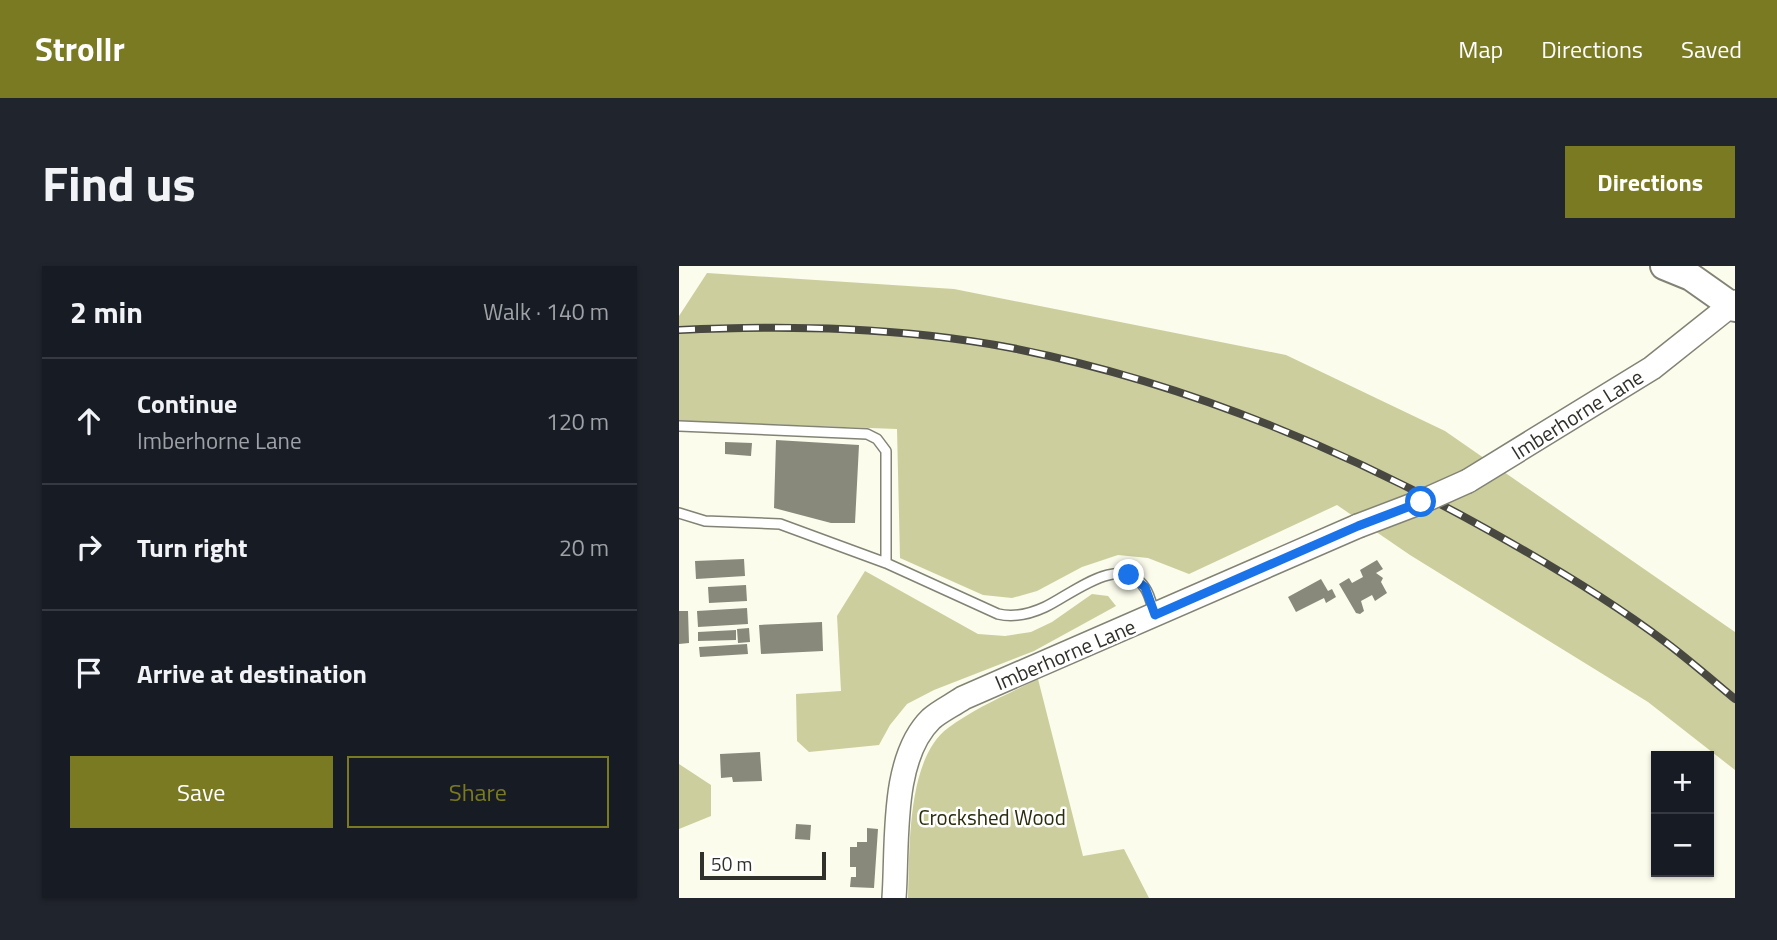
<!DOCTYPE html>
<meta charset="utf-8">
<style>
body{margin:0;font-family:"Titillium Web",sans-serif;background:#20242c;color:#f1f3f6}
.controls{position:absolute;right:21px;bottom:21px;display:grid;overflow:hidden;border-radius:0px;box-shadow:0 2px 5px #0004}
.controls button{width:63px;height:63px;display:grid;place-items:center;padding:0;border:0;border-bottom:2px solid #363941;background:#171b24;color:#f1f3f6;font:35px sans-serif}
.scale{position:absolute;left:21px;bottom:18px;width:126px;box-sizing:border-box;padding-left:7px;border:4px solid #31312b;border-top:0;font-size:19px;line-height:24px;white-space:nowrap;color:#31312b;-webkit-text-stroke:5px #fff;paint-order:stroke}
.stop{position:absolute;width:21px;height:21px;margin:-16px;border:5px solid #1a73e8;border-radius:50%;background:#fff}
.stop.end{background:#1a73e8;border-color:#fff;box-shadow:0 2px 7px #0008}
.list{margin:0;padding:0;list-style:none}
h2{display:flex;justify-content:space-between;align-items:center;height:91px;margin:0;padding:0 28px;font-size:30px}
h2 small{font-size:23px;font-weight:400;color:#9ea1a6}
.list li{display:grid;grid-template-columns:46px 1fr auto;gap:21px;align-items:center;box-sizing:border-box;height:126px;padding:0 28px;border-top:2px solid #363941}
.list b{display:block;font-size:26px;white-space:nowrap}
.list p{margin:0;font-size:23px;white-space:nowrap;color:#9ea1a6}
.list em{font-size:23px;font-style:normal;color:#9ea1a6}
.actions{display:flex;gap:14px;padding:21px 28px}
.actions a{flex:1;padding:16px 0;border:2px solid #797a22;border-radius:0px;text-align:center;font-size:24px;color:#797a22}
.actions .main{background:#797a22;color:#fff}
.icon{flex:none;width:38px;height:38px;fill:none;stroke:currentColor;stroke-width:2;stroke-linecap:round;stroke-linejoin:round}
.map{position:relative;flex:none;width:1056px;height:632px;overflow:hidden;border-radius:0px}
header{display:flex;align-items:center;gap:42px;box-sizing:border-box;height:98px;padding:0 35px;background:#797a22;color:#fff}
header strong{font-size:33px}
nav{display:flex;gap:38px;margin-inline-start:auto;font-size:24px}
.intro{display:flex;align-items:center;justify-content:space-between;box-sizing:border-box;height:168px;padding:0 42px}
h1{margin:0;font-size:49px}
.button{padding:18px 32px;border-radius:0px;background:#797a22;color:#fff;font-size:24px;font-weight:700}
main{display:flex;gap:42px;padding:0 42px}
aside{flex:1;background:#171b24;border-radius:0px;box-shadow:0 2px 5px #0004}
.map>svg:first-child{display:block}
</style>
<header>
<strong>Strollr</strong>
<nav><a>Map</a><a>Directions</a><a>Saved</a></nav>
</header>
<div class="intro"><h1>Find us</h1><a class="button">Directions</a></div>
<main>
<aside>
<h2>2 min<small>Walk · 140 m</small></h2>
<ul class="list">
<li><svg class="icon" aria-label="ahead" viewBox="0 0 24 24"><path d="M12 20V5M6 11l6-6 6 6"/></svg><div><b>Continue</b><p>Imberhorne Lane</p></div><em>120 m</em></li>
<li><svg class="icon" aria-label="right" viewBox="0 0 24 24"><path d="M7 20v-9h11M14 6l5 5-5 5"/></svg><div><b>Turn right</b></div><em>20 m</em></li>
<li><svg class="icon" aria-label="arrive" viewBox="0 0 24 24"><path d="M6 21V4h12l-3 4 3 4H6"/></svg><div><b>Arrive at destination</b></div></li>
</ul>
<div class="actions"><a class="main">Save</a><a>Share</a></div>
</aside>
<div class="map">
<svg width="1056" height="632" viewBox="0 0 1056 632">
<rect width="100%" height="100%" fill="#fbfcec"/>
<path fill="#ccce9e" d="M28,7L275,23L607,89L766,165L1056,366V504L969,436L731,289L658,239L510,308L469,292L439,289L403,301L358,325L333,332L304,329L221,292L218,163L0,155V50Z
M186,305L299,368L326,370L352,366L373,356L413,328L429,330L437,340L355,385L255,424L228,438L211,459L200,479L130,486L118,475L117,428L162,425L158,350Z
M359,413L404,590L445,583L470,632H229C231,585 227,493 269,462C296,442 329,428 359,413Z
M0,498L32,519V550L0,563Z"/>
<path fill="#88897b" d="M97,174L180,179L176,257H152L95,242Z
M46,176L73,177L72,190L46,188Z
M65,293L66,310L17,313L16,295Z
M698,294L704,303L697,307L704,312L702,316L708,327L696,335L693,329L682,335L685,345L681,348L677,347L660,318L670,312L673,317L684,311L681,304Z
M642,313L649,325L653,323L657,331L647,337L645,332L617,346L609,331Z
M67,319L68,335L30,337L29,321Z
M68,342L69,358L19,361L18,345Z
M0,345H9L10,377L0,378Z
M143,356L144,385L82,388L80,359Z
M70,362L71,376L59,377L58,363Z
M57,364V374L19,375V366Z
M68,378L69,388L21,391L20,381Z
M81,486L83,515L54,516L53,511L42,512L41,488Z
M117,558L132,559L131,574L116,573Z
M188,562L199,563L195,622L171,621L172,611H177V601H171V581H178V576H188Z"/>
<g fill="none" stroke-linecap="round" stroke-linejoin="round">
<g stroke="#828375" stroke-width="12">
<path id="service" d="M0,160L188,168L198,173L207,185V297
M0,247L26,255L101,258L207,297L319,348C336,352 351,348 366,341C392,329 442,285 466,322C471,329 473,340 475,347"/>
</g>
<g stroke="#828375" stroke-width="26">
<path id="tertiary" d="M789,215L973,102L1056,36
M215,632C219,579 211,493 252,453C261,445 274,439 284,432L679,260"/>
</g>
<g stroke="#828375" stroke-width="30">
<path id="secondary" d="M985,0L1012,11L1056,42"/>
</g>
<use href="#service" stroke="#fff" stroke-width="9"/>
<use href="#tertiary" stroke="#fff" stroke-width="23"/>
<use href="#secondary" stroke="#fff" stroke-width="26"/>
<g stroke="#484841" stroke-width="8">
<path id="rail" d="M0,64C111,59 223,61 333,82C500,115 661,181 809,264C870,298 929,333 985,375C1009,393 1032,413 1056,433"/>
</g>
<use href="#rail" stroke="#fff" stroke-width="5" stroke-dasharray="16" stroke-linecap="butt"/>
<g stroke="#828375" stroke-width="26" stroke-linecap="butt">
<path id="tertiary-bridge" d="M679,260L742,236L789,215"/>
</g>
<use href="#tertiary-bridge" stroke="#fff" stroke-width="23"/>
</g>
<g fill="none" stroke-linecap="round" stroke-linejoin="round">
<path stroke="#1a73e8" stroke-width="9" d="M450,309L466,321L476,349L679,260L742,236"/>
</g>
<g text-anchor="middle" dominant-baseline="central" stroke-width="5" stroke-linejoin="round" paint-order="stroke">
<g font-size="21" fill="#31312b" stroke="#fff">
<text transform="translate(898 148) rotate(-32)">Imberhorne Lane</text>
<text transform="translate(386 388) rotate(-23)">Imberhorne Lane</text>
</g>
<g font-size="21" fill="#2c2d0c" stroke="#fff">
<text x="313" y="551">Crockshed Wood</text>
</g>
</g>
</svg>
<div class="controls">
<button>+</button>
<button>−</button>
</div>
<div class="scale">50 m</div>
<div class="stop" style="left:742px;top:236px"></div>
<div class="stop end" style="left:450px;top:309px"></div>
</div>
</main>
